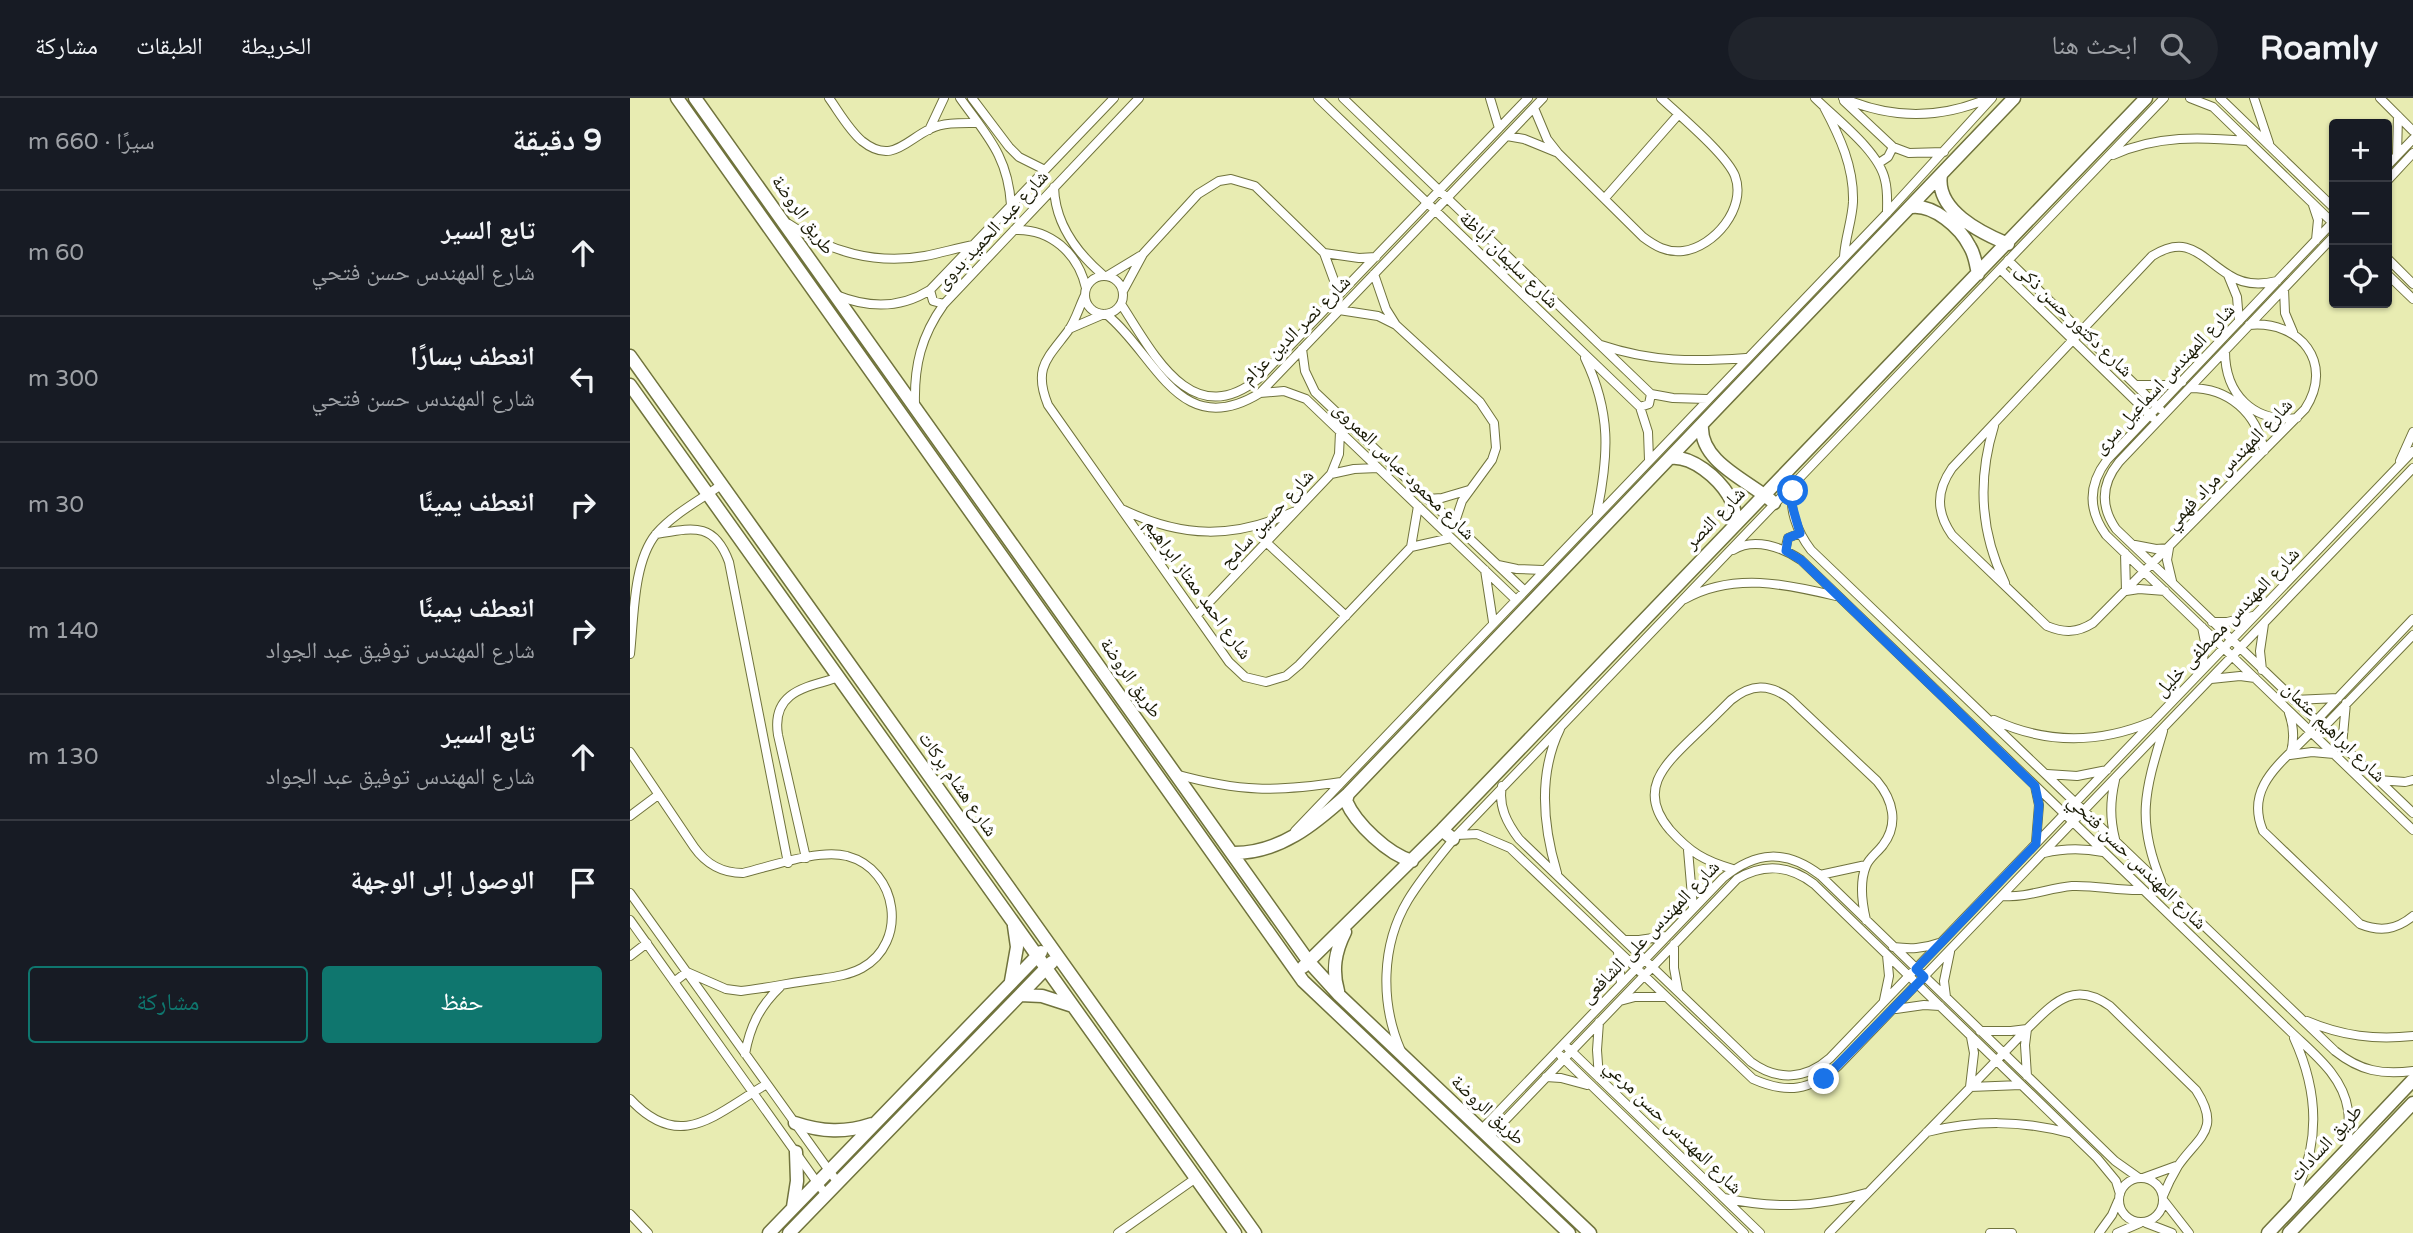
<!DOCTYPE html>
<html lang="ar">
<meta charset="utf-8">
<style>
body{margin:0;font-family:"Varela Round","Noto Naskh Arabic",sans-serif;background:#20242c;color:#f1f3f6;direction:rtl}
.controls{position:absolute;right:21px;top:21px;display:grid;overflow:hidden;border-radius:7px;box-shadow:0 2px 5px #0004}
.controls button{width:63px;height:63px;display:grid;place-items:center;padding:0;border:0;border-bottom:2px solid #363941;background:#171b24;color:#f1f3f6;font:35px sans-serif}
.stop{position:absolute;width:21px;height:21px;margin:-16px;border:5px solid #1a73e8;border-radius:50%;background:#fff}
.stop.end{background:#1a73e8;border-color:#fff;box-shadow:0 2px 7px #0008}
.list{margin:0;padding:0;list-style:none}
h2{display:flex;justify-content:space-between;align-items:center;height:91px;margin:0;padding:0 28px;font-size:30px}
h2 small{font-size:23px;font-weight:400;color:#9ea1a6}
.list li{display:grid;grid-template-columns:46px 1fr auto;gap:21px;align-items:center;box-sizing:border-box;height:126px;padding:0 28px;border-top:2px solid #363941}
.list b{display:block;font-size:26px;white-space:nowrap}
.list p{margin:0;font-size:23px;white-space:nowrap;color:#9ea1a6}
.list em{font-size:23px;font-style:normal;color:#9ea1a6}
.actions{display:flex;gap:14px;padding:21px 28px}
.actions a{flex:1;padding:16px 0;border:2px solid #0f766e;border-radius:7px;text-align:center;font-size:24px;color:#0f766e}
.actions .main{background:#0f766e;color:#fff}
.icon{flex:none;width:38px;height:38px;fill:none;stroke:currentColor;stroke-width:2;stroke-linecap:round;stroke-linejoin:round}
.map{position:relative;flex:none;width:1783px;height:1135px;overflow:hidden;direction:ltr}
header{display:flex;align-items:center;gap:42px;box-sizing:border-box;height:98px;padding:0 35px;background:#171b24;border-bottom:2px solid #363941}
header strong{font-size:33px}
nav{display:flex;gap:38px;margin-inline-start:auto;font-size:24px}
.search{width:490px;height:63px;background:#20242c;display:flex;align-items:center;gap:18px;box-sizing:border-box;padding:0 24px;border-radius:38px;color:#9ea1a6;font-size:26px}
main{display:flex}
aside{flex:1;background:#171b24}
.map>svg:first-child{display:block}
</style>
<header>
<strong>Roamly</strong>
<div class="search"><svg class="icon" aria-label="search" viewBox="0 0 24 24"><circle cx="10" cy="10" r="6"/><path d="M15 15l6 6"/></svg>ابحث هنا</div>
<nav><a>الخريطة</a><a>الطبقات</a><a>مشاركة</a></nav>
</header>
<main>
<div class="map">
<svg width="1783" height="1135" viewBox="0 0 1783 1135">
<rect width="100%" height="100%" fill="#e8ecb2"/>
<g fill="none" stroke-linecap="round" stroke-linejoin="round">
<g stroke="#70733d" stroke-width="10">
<path id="street" d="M199,0C209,14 219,32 232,43C262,67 276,42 300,31C314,24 332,25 348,25
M330,0C357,38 378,58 381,107
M342,0L379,49L389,59L415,72
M688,0L1010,309L1018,334L1019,362
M713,0L1021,296L1043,300L1077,301
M860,0L869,30
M1185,0C1206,21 1249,53 1255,82C1258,93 1257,104 1257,115
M1213,0C1261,21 1311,21 1359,0
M1560,0L1583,9L1704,126
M1590,0L1704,110
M1624,0L1639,45
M1750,0L1783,33
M1214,3L1263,49L1279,55L1314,54
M1194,9C1210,39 1224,69 1223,104C1222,123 1215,140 1214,159
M904,10L917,41L928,55L1013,139C1025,148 1037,155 1053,153C1084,149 1117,110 1105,78C1097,57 1049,17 1031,0
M299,32L314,0
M877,38L894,41L926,54
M1483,57C1527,37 1571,39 1618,43
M1767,57L1768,18
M1249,65L1258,59L1263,49
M1757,68L1783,41
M1757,83L1783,55
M424,89C425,125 446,154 473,177
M975,100L1048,17
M1683,107L1688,122L1686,142
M1704,123L1477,362C1458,387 1458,412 1476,437L1783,732
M159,126C199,154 246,167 295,158C311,155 327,150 343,147
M384,132C420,130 448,155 456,190
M1704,138L1489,364C1471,386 1470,408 1486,431L1783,715
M694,155L729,160L746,159
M1757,160L1783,186
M1378,162L1530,311
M1370,171L1523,320
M744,176L756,211L766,227L850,304L864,325L866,350L862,362L832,403L824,427
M1757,176L1783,201
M1598,177L1607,199L1609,223
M455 197a19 19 0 1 1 38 0a19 19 0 1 1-38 0Z
M477,178L510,158
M1654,191L1655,215L1663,234
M300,192L303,203L314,206
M493,193L513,156L568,96L589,83L601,81L625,88L694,155L705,185L706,200
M206,197C238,210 270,211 300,192L484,0
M455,197C449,209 446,222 438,233C417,261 403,270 418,307L599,564L615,579L636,584L656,578L669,567L781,449L788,408
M491,206C523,255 561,334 628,281L898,0
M709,212L748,218L766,227
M476,216C526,256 549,345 630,295L913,0
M1619,227C1670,222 1705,265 1675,311L1463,525C1447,535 1434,535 1417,528L1322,437C1306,414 1306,393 1322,370L1522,158C1559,135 1571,160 1599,177C1614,187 1631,187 1647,183
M439,231L474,216
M971,247C1022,264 1064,264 1116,260
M672,251L675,273L685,294L894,492
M1595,253C1595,296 1623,325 1667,320
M955,260C981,314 979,356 967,414
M1506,287H1537L1552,284
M1560,290C1599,290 1627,315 1634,353
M630,295L654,293L676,301L885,501
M285,306C284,268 291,238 314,206L509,0
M1010,309L1019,306L1021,296
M1364,328C1347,383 1350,434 1375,485
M1770,363L1783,334
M701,376L724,371L748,370
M1165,387C1156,408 1168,435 1181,452L1705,953C1730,973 1752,977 1783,973
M797,401L812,400L839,392
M494,412C552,440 604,441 663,414
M26,436C62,430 84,423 99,464L158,765
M636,444L716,518
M1505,447L1526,451L1539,450L1537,462L1542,483
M781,449L821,440
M1103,452C1124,439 1152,449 1171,462L1661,934C1684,956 1713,978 1718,1012C1720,1024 1718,1038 1717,1050
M1155,453L1158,440L1170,435
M1495,455L1496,493L1509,491L1535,493
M868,467L887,471L913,472
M855,472L863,524
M1055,501C1103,474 1156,486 1206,498
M567,517L701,376L709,356L710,334
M1582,524H1597L1623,518
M0,556C4,520 3,464 26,436C43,416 70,402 91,387
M1572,571L1575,544L1572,529
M1632,572L1630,553L1634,526
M1581,581L1610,578L1625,580
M1664,602L1708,600
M1659,615C1664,629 1665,642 1660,657L1682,654L1704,656
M1364,622C1416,646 1468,646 1521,624
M1684,625L1783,521
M1690,633L1783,537
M1681,634C1653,664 1614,688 1633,733L1730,826C1750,834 1766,832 1783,818
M1712,648L1716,605
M0,654L64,749C76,766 91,775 113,775C142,768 188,751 217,758C269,772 278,845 232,870C219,877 204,879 190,881C164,884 138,890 111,893L96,891L57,874L44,884
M545,676C610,694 645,694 711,684
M1417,676L1447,678L1477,672
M1748,682L1775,684L1783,682
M872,688C868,708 877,725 889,741L1121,964C1147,983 1175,982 1200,960L1783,353
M1405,688L1409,707L1406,744
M0,718L28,697
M665,733L1257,115L1362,0
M827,737L847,736L880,750L1123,981C1157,996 1180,993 1208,968L1783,370
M1485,741C1480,720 1480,704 1485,682
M1058,752L1063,810
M1414,755C1435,750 1452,750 1473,754
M176,760L148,637C141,593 177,589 210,579
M1103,771C1074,763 1060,754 1040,732C1007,693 1033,668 1062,640C1075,628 1088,615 1101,602C1121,586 1139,585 1160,601L1247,683C1263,702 1269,726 1253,747C1248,754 1239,760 1236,768C1229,785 1232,805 1236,822
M927,775C913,728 908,676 930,631
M1190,777L1236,767
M1531,783C1506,722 1515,693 1533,633
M0,795L208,1085
M1373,798C1397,800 1418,790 1442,788C1466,787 1489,793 1513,792
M0,822L196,1097
M995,842H1009L1037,838
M1044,846V870L1048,892
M1263,849C1280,851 1293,851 1309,845
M988,854L991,885
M0,858L17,845
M1316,899L1314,883L1320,854
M1254,902L1259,878L1257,857
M990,903L1005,899H1035
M1266,911L1294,907L1310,908
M1677,923C1712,938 1745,942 1783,938
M1350,933H1381L1397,931L1395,947L1397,978
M1341,939L1344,955L1340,989L1391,987
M938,950L1130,1135
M771,953C750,905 751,847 778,802C792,779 810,758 827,737L1534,0
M115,956C120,928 130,908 150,889
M931,958L1114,1135
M916,979L931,980L957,987
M969,980L967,952L969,924
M0,1001C51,1056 86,1015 137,986
M851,1032L1093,780C1126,753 1156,751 1190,777L1485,1063L1509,1080
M1297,1034C1346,1022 1390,1022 1439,1035
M859,1039L1107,781C1134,765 1159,767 1184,786L1467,1060L1486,1083L1490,1096
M1489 1102a22 22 0 1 1 44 0a22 22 0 1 1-44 0Z
M1513,1080L1546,1068
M1094,1100C1144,1111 1188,1109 1236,1095
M1534,1103L1559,1135
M1664,1107C1668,1089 1676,1071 1680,1053C1688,1015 1680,975 1664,940
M0,1116L18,1135
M1516,1125L1542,1135
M488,1135L566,1080
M1199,1135L1397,931C1423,906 1443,881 1480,908L1566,992C1592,1032 1568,1039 1548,1068C1542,1078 1537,1088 1533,1098
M1360,1135H1382
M1469,1135L1482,1117L1488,1103
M1487,1135L1510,1125"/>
</g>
<g stroke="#70733d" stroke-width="15">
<path id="secondary" d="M47,0L673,883L939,1135
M65,0L679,864L709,897L960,1135
M1311,77C1305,112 1351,135 1378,146
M1282,109C1304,107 1330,129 1340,149C1345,157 1346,167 1348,176
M0,258L625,1135
M0,287L605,1135
M1072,327C1069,365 1122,384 1144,405
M1040,360C1062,357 1088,380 1099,398C1104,406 1105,416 1106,425
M718,696L716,703C726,726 758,756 782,763
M812,732L823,741
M602,755C649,756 685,726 718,696L1384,0
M673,869L812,732L1516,0
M381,883L387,849L384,828
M708,893C702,872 705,854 715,834
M390,897L412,898L443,908
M165,1025C192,1034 215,1035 242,1026
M163,1109L167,1083L166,1054
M139,1135L411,854
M159,1135L422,864
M1638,1135L1783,982
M1659,1135L1783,1005"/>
</g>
<use href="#street" stroke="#fff" stroke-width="8"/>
<use href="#secondary" stroke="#fff" stroke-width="12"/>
</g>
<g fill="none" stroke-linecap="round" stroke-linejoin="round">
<path stroke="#1a73e8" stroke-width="9" d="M1163,393L1162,407L1170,435L1158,440L1156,453L1171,462L1405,688L1409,707L1406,746L1286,871L1294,879L1194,981"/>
</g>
<g text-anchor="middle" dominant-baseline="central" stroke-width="7" stroke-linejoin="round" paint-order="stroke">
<g font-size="19" fill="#181904" stroke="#fff">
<text transform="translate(173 117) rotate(54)">طريق الروضة</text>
<text transform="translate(362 132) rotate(-47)">شارع عبد الحميد بدوى</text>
<text transform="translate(879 162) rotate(44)">شارع سليمان أباظة</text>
<text transform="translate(1444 222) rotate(44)">شارع دكتور حسن ذكى</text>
<text transform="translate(666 232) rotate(-45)">شارع نصر الدين عزام</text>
<text transform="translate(1534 281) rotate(-47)">شارع المهندس اسماعيل سرى</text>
<text transform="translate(1599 366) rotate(-46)">شارع المهندس مراد فهمي</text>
<text transform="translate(774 373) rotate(44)">شارع محمود عباس العمروى</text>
<text transform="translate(1085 420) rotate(-46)">شارع النصر</text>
<text transform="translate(637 421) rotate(-47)">شارع حسين سامح</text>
<text transform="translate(568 491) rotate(54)">شارع احمد ممتاز ابراهيم</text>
<text transform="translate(1597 524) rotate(-46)">شارع المهندس مصطفى خليل</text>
<text transform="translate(501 580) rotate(55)">طريق الروضة</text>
<text transform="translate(1704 634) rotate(44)">شارع ابراهيم عثمان</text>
<text transform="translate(328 686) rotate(55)">شارع هشام بركات</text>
<text transform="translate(1507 764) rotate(44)">شارع المهندس حسن فتحي</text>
<text transform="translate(1020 834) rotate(-46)">شارع المهندس على الشافعى</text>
<text transform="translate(858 1012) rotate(43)">طريق الروضة</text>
<text transform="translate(1043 1029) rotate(44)">شارع المهندس حسن مرعي</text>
<text transform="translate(1696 1045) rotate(-47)">طريق السادات</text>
</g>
</g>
</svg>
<div class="controls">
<button>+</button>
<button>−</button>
<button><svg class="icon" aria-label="locate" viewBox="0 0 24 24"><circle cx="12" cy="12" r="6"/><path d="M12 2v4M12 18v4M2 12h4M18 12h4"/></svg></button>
</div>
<div class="stop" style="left:1163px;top:393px"></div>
<div class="stop end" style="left:1194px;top:981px"></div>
</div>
<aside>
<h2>9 دقيقة<small>سيرًا · 660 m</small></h2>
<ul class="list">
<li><svg class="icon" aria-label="ahead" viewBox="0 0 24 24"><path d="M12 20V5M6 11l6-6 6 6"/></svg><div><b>تابع السير</b><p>شارع المهندس حسن فتحي</p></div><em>60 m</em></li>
<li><svg class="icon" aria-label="left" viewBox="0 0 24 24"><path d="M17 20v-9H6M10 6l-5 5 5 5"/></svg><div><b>انعطف يسارًا</b><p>شارع المهندس حسن فتحي</p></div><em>300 m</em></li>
<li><svg class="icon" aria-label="right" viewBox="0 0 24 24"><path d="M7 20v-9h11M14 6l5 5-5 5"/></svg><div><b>انعطف يمينًا</b></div><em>30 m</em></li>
<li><svg class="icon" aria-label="right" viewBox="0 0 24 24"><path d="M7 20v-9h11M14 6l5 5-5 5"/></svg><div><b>انعطف يمينًا</b><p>شارع المهندس توفيق عبد الجواد</p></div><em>140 m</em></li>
<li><svg class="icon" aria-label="ahead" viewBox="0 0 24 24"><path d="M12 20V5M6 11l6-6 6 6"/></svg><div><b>تابع السير</b><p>شارع المهندس توفيق عبد الجواد</p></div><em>130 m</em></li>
<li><svg class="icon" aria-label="arrive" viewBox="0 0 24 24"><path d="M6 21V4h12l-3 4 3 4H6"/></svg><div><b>الوصول إلى الوجهة</b></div></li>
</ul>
<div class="actions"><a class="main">حفظ</a><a>مشاركة</a></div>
</aside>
</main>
